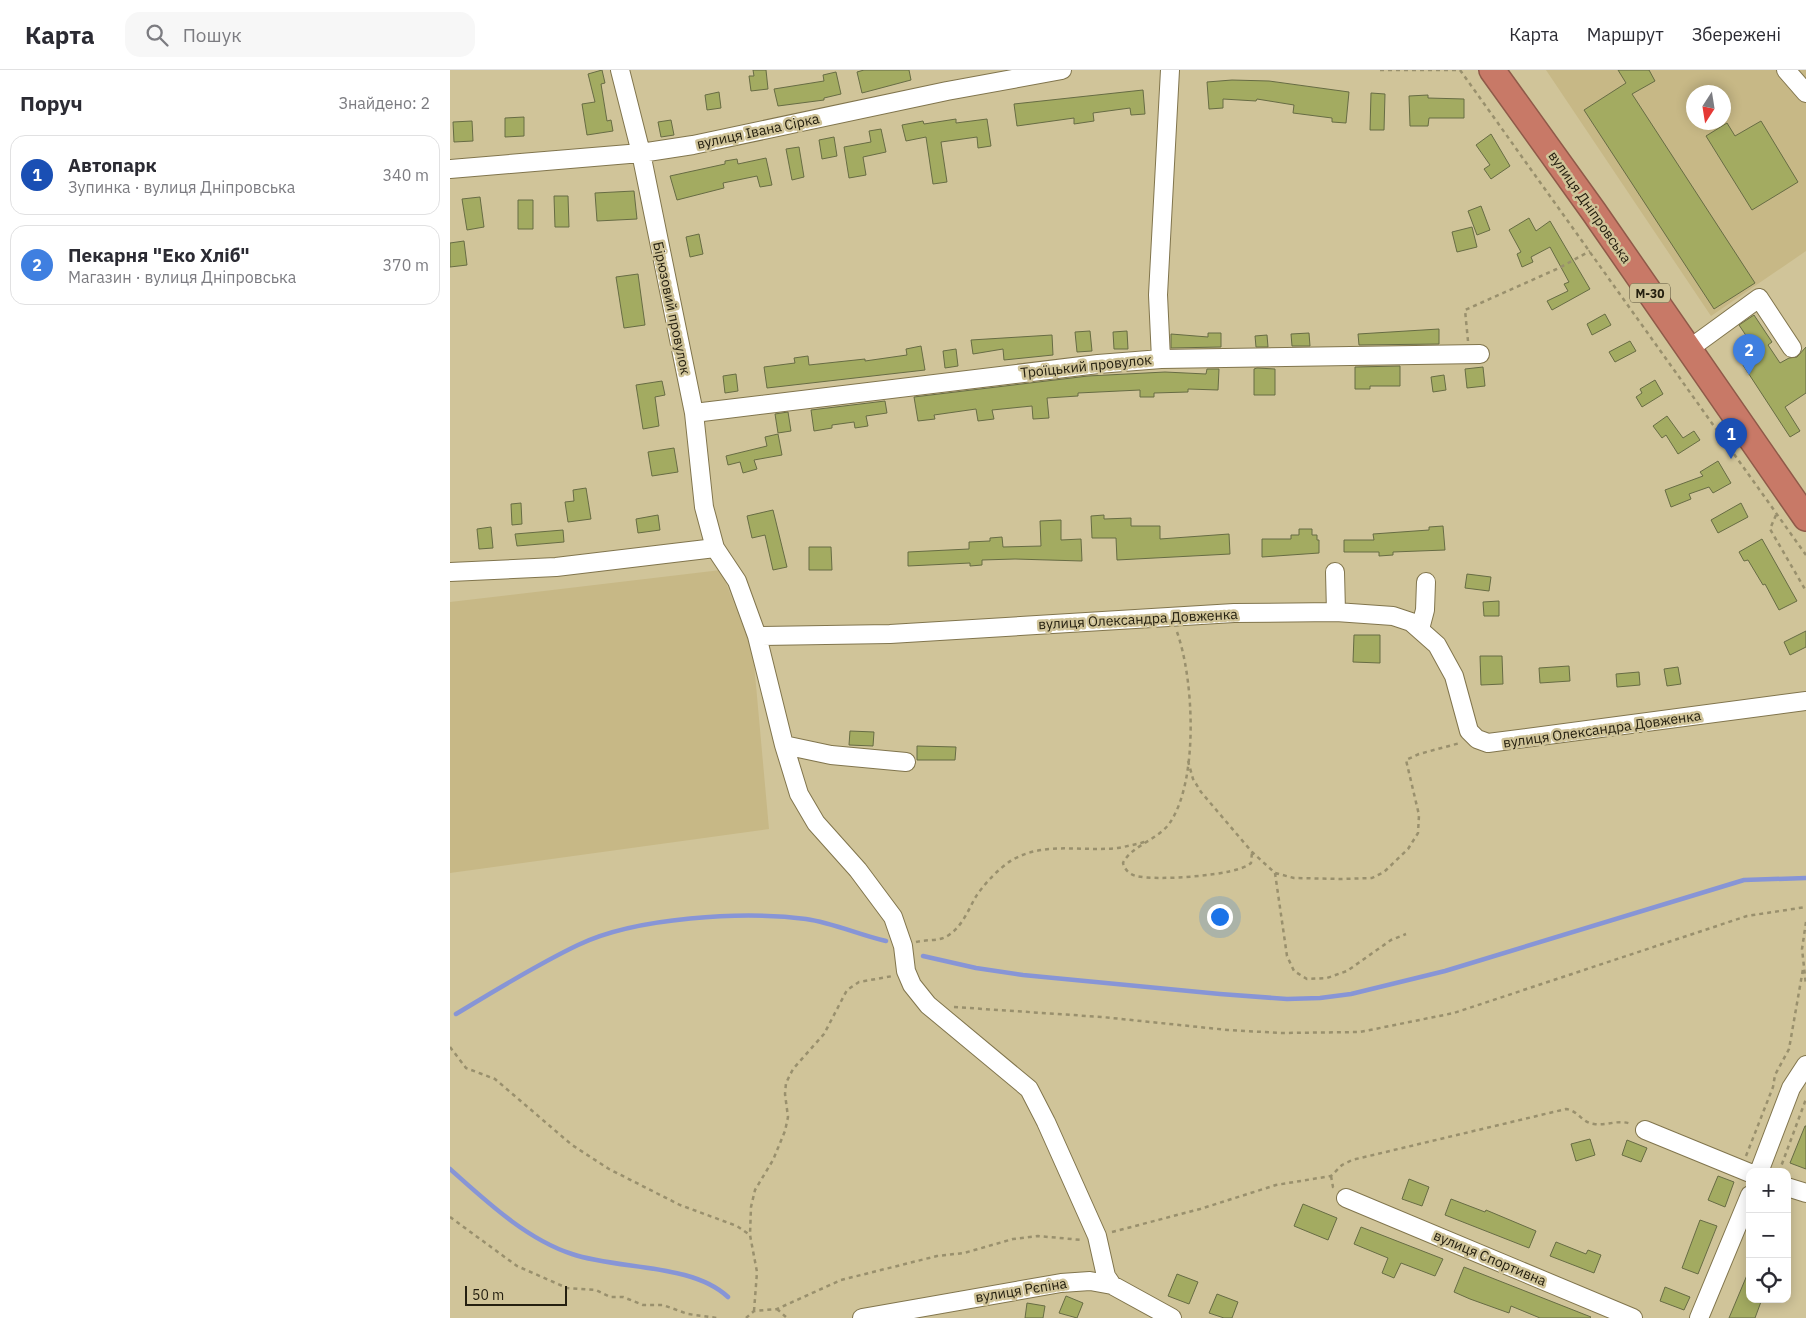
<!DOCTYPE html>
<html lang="uk">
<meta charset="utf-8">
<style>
body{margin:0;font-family:"IBM Plex Sans",sans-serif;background:#f7f7f7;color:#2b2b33}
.controls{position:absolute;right:15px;bottom:15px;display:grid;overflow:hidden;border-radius:10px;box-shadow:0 2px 12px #0003}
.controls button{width:45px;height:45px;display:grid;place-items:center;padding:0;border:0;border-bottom:1px solid #e1e1e2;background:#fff;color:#2b2b33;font:25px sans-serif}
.compass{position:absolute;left:1236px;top:15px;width:45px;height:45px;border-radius:50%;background:#fff;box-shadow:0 2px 12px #0003;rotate:192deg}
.scale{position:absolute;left:15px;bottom:12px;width:102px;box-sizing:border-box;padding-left:5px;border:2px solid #252010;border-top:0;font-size:14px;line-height:18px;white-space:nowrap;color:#252010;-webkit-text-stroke:4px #d0c499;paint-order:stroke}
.you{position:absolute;left:769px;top:846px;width:18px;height:18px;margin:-12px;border:4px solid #fff;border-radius:50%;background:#1a73e8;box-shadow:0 0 0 8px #1a73e833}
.badge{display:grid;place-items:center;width:32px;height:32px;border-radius:50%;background:#0b8043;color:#fff;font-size:16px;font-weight:700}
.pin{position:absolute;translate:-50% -41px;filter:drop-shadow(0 1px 2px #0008)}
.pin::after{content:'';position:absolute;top:26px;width:18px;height:15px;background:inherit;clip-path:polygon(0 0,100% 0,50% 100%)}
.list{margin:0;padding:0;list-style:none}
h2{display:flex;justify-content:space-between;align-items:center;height:65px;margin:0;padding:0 20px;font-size:21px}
h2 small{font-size:16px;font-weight:400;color:#7c7c81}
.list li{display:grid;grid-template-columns:32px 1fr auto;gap:15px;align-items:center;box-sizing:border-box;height:80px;margin:0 10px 10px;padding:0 10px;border:1px solid #e1e1e2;border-radius:15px}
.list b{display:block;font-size:19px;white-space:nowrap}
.list p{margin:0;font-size:16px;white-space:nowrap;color:#7c7c81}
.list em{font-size:16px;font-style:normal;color:#7c7c81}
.icon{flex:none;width:28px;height:28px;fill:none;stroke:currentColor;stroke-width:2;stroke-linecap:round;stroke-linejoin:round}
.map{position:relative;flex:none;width:1356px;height:1248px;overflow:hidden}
header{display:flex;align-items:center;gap:30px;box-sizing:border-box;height:70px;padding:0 25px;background:#fff;border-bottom:1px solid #e1e1e2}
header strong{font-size:24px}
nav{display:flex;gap:28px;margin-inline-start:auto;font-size:18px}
.search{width:350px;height:45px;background:#f7f7f7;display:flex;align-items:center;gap:12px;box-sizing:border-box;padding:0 18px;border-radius:15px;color:#7c7c81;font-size:19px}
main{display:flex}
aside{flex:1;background:#fff}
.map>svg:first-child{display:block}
</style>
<header>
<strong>Карта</strong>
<div class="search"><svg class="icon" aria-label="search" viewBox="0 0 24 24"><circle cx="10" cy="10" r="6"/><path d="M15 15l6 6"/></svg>Пошук</div>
<nav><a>Карта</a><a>Маршрут</a><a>Збережені</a></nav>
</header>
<main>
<aside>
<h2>Поруч<small>Знайдено: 2</small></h2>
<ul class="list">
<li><span class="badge" style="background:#1a4fb4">1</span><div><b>Автопарк</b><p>Зупинка · вулиця Дніпровська</p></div><em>340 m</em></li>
<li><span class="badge" style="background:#3f7fe0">2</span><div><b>Пекарня &quot;Еко Хліб&quot;</b><p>Магазин · вулиця Дніпровська</p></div><em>370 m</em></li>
</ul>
</aside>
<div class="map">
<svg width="1356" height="1248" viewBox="0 0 1356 1248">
<rect width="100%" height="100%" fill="#d0c499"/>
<path fill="#c7b886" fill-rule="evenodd" d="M1096,0H1356V181L1261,246ZM1244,22H1274V52H1244Z
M271,500L303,582L319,759L0,803V532Z"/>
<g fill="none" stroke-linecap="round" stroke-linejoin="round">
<path stroke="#8795d6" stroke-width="4.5" d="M473,886L526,898L573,905L770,924L837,929L870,928L901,924L995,901L1294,810L1356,808
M6,944C46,920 86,895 128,875C186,847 293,841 356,849C384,853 409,865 436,871
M0,1099C36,1131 76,1169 122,1184C169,1200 242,1193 278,1227"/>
</g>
<path fill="#a3ab61" stroke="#676c44" d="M152,0L155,13L151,14L157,51L161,50L163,61L137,65L132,34L145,32L138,4Z
M303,0H316L318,19L301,21L299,6H304Z
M414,0H459L461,10L412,23L407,2Z
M1168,0H1199L1205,11L1182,24L1305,213L1264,239L1134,40L1176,13Z
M386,2L391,24L374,28V30L328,36L324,19L374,11L373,5Z
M782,10L819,11L899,22L896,53L882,52V48L843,43L844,35L807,29L806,31L773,29V38L759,39L757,12Z
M693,20L695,44L681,45L680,38L643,43L644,51L624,54V48L567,56L564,34Z
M269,22L271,38L257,40L255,25Z
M921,23L935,24L934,60H920Z
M978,25V28L1014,29V48H979L978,56H960L959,26Z
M74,47V66L55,67V48Z
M506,49V53L537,49L541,76L528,78L527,67L491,72L497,112L483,114L476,67L456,71L452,55L473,51L474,54Z
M221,50L224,65L211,67L208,52Z
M22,51L23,71L4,72L3,52Z
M1311,51L1348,112L1302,140L1256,66L1277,53L1285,66Z
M431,59L436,82L413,87L416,105L399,108L394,77L421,72L419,61Z
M1041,64L1060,96L1041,109L1034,99L1040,95L1026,75Z
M384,67L387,86L372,89L369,70Z
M349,77L354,107L342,110L336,79Z
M316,88L322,115L310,117L307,106L273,113L274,118L227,130L220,106L275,94V91L287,89L288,94Z
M184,121L187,149L147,151L145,123Z
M104,126H118L119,157H105Z
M30,127L34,157L17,160L12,129Z
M68,130H83V159H68Z
M1031,136L1040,160L1027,165L1018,141Z
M1079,148L1086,161L1100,151L1140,219L1102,240L1097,231L1118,221L1114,214L1119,212L1100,177L1081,187L1083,192L1072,197L1067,184L1071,182L1059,160Z
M1022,157L1027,177L1007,182L1002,162Z
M249,164L253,184L240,187L236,167Z
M14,171L17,195L0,197V173Z
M188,204L195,255L174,258L166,207Z
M1155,244L1161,255L1142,265L1137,254Z
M1304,245L1322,272L1318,275L1330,293L1339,288L1347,287L1356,277V323L1335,337L1350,361L1340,367L1293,295L1309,285L1289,255Z
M989,259V274L909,275L908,264Z
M640,261L642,281L627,282L625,262Z
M677,261L678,279H664L663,262Z
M758,263H771V277L721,278V264L758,267Z
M859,263L860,276H842L841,264Z
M602,265L603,285L554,290L553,279L523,284L521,270Z
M817,265L818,277H806L805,266Z
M1180,271L1186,281L1165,292L1159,282Z
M471,276L475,300L317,318L314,297L345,293L344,288L358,286L359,295L415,289V291L457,285L456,279Z
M506,279L508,296L495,298L493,281Z
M950,296V316H920V319H905V297Z
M1033,297L1035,316L1017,318L1015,299Z
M807,298L825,299V325H804V299Z
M757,299H769L768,320L738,319V322L704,323V327H690V320L628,323V326L597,328L599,348L583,349L582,336L542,340L544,349L528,351L526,339L484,345L485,349L468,351L464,327L638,306L715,302L756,304Z
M286,304L288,321L275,323L273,306Z
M994,305L996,320L983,322L981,307Z
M1205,310L1213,324L1192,337L1186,327L1192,323L1190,319Z
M212,311L215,325L205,327L209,356L193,359L186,315Z
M435,331L437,343L416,346L418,356L405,358L404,352L382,355V358L364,361L361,340Z
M338,342L341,361L328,363L325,344Z
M1217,346L1233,368L1244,361L1250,370L1228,384L1216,365L1212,368L1203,356Z
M328,364L332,385L304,390L307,399L293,403L290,392L278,395L276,386L317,376L315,367Z
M224,378L228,402L202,406L198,382Z
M1268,391L1281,413L1263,423L1259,417L1239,424L1241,429L1221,437L1215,420L1253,406L1250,402Z
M136,418L141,449L118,452L115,432L124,431L123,420Z
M71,433L72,454L62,455L61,434Z
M1291,433L1298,447L1268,463L1261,450Z
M323,440L337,497L323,500L315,465L302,468L297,446Z
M208,445L210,460L188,463L186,449Z
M654,445V449L681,448V456H710V469L779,464L780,484L667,490L666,468H642L641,446Z
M611,450V470L631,469L632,491L565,489L532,490V495L520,496V493L458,496V482L519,479V472L540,471V468L552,467L553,477L591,476L590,451Z
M993,456L995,480L943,482V485L929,486V482H894V470H924L923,464L979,460V457Z
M41,457L43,478L29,479L27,459Z
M849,459H862V465H867V470H869V483L812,487V469H841V465H849Z
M113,460L114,472L67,476L65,464Z
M1312,469L1347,531L1329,540L1315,514L1313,515L1298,490L1294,491L1289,482Z
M359,477H381L382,500H359Z
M1017,504L1041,507L1039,521L1015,518Z
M1049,531V546H1034L1033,532Z
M1356,561V577L1340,585L1334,572Z
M904,565H930V593L903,592Z
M1030,586H1052L1053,614L1031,615Z
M1119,596L1120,611L1090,613L1089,598Z
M1228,597L1231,614L1217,616L1214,599Z
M1189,602L1190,615L1167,617L1166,604Z
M400,661L424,662L423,676L399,675Z
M467,676L506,677L505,690H467Z
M1355,1056H1356V1099L1340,1093Z
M1140,1069L1145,1085L1126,1091L1121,1074Z
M1177,1070L1197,1078L1191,1092L1172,1085Z
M1268,1106L1284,1112L1275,1137L1258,1130Z
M959,1109L979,1117L972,1136L952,1129Z
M1001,1129L1035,1142L1036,1140L1086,1161L1079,1178L995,1145Z
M853,1134L887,1148L878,1170L844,1156Z
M1250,1150L1267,1156L1248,1204L1232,1198Z
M911,1157L993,1189L985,1206L951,1193L944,1208L932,1203L938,1188L904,1174Z
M1106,1172L1136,1184L1138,1180L1151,1185L1144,1203L1100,1186Z
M1014,1197L1141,1247L1140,1248H1090L1061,1236L1059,1243L1020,1229L1004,1222Z
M1300,1198V1229H1312L1305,1248H1279Z
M727,1204L748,1212L739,1234L718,1226Z
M1215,1217L1240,1227L1234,1240L1210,1231Z
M767,1224L788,1232L782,1248H774L759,1243Z
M616,1226L633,1233L627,1248L609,1243Z
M577,1233L595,1236L593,1248H575Z"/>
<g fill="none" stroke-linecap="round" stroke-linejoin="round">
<g stroke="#81754d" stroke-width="20">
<path id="minor" d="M170,0L191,83L244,343L254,437L265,478
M1336,0L1356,23
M0,99L191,83L243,75L497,21L612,0
M1239,279L1309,228L1342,278
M711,289L708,225L720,0
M244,343L648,294L711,289L1030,284
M0,502L106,497L265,478L287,511L307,566L440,564L784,543L886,542L943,546L961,552L987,575L1004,606L1019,661L1027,669L1038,673L1356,631
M885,502L886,542
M970,559L975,540L976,512
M307,566L334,675L349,724L366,753L408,800L443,847L453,876L456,901L462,915L478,935L579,1019L596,1052L647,1166L656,1206L662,1215
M334,675L381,685L456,692
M1195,1060L1300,1103
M1309,1102L1341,1018L1356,995
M1337,1117L1356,1123
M896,1128L1183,1248
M412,1248L611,1213L640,1211L662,1215L722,1248
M1249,1248L1300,1125"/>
</g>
<g stroke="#8f5a49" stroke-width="28">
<path id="highway" d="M1042,0L1144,142L1356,448"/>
</g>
<path stroke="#99906d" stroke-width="2.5" stroke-dasharray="4 4" stroke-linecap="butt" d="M930,0H1011
M1010,0L1356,485
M1018,271L1015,240L1109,198L1140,181
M1326,445L1320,459L1356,521
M727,562C744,609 749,712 719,754C707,770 681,776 673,793C675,800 679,804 686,806C705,811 788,806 801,793L802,782
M738,691L743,709L751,722L802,782L825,803L844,808L892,809L922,808L934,802L958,779L968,763L969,745L956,690L969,684L1010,673
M825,803L837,886L844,901L857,909L877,908L897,901L941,870L956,864
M1356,852L1352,879L1356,915
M466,872C477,869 489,872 499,865C512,856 518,841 525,828C534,814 548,799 562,790C595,771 632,782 668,778C678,776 688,774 698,771
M504,937L652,947L778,960L831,963L910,962L1004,943L1297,846L1356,837
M0,977L16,998L45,1009L122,1075L159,1099L230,1135L287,1156L300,1165
M1296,1086L1323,1017L1325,1005L1339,979L1353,899
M1329,1102L1356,1029
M881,1106L883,1117L886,1119
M0,1147L67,1196L117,1218L146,1220L160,1227H173L193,1235H213L238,1244L267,1248
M662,1162L750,1139L826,1115L881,1106L892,1095L902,1090L1116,1039C1129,1041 1132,1053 1144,1054C1157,1056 1168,1049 1181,1054
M327,1239L337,1248
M304,1241L307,1202L300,1165L301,1137L305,1120L323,1090L335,1061L338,1047L335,1024L336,1013L343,999L374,964L397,920L409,912L443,906
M296,1248L304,1241L327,1239L391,1210L487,1186L514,1183L563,1169L588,1166L632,1170"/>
<use href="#minor" stroke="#fff" stroke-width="18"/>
<use href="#highway" stroke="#c87967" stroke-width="25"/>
</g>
<g text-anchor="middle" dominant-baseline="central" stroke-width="5" stroke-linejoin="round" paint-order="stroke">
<rect fill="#d0c499" stroke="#585139" stroke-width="1" x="1180" y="213.5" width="40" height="19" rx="4"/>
<g font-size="12" font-weight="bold" fill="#252010">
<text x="1200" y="223">М-30</text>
</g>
<g font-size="14" fill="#252010" stroke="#d0c499">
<text transform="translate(308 61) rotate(-12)">вулиця Івана Сірка</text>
<text transform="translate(1140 137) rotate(55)">вулиця Дніпровська</text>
<text transform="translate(222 238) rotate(78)">Бірюзовий провулок</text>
<text transform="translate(636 296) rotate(-6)">Троїцький провулок</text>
<text transform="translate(688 549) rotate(-3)">вулиця Олександра Довженка</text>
<text transform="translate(1152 659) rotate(-8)">вулиця Олександра Довженка</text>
<text transform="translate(1040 1188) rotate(23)">вулиця Спортивна</text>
<text transform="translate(571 1220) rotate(-9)">вулиця Рєпіна</text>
</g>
</g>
</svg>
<div class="controls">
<button>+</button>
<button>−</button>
<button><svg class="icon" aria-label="locate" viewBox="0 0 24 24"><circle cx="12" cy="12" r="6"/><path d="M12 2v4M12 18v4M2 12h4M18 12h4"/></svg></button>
</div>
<svg class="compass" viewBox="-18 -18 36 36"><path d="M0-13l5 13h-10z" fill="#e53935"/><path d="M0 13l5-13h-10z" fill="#7c7c81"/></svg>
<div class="scale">50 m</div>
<div class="you"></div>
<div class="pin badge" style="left:1281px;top:389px;background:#1a4fb4">1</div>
<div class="pin badge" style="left:1299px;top:305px;background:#3f7fe0">2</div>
</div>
</main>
